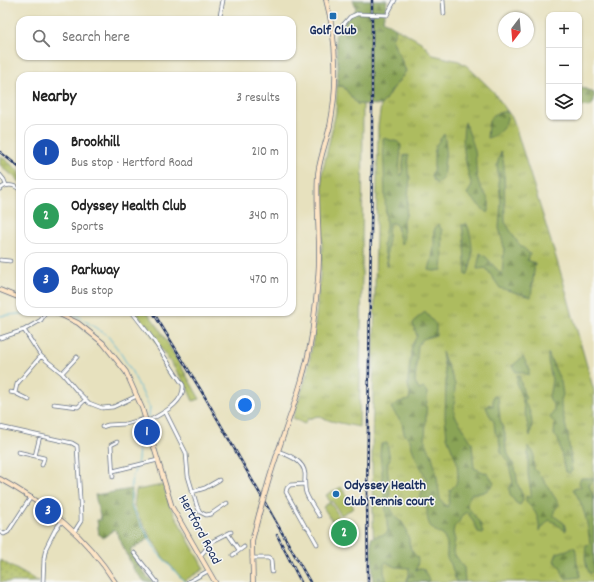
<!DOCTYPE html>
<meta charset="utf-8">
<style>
body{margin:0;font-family:Dekko,sans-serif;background:#f6f6f6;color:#222}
.controls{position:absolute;right:12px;top:12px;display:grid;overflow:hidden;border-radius:8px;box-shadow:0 1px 3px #0004}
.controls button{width:36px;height:36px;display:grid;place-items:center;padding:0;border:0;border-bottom:1px solid #e0e0e0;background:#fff;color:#222;font:20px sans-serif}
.compass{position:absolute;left:498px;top:12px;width:36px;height:36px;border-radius:50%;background:#fff;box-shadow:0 1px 3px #0004;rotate:196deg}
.you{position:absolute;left:245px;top:405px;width:14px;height:14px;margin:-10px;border:3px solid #fff;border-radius:50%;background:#1a73e8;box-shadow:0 0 0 6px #1a73e833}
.badge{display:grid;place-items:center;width:26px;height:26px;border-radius:50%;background:#1f6fb2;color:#fff;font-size:13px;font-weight:700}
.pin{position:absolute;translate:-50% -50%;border:2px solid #fff;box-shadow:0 1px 4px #0006}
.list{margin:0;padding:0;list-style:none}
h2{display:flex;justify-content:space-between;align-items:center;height:52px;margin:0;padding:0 16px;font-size:17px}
h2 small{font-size:13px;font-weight:400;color:#767676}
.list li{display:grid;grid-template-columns:26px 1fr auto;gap:12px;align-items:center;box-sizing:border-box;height:56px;margin:0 8px 8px;padding:0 8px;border:1px solid #e0e0e0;border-radius:12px}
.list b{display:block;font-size:15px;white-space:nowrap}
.list p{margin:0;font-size:13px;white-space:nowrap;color:#767676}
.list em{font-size:13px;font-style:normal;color:#767676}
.icon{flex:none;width:22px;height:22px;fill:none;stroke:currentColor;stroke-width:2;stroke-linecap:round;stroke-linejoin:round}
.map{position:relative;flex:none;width:594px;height:582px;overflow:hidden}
.search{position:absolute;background:#fff;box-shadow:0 1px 3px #0004;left:16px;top:16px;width:280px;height:44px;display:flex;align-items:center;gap:10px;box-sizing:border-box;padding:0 14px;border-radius:12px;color:#767676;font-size:15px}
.panel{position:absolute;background:#fff;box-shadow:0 1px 3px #0004;left:16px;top:72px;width:280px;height:244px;border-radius:12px}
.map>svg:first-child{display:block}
</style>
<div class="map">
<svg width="594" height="582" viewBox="0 0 594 582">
<defs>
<pattern id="grass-tufts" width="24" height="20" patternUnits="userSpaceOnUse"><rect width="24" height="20" fill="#adbc5f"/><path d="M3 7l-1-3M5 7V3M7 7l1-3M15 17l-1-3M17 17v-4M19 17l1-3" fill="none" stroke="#8c9952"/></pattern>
<pattern id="forest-firs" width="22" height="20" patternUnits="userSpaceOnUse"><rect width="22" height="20" fill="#8aa456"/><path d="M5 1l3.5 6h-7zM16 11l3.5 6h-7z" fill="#70864a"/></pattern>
<pattern id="park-dots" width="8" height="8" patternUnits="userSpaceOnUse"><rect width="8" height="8" fill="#adbc5f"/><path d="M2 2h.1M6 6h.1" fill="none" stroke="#8c9952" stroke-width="1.8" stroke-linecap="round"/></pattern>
</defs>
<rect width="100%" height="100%" fill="#f6f6f2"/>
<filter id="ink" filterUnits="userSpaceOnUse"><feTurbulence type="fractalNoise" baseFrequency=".025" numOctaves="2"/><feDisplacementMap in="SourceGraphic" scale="8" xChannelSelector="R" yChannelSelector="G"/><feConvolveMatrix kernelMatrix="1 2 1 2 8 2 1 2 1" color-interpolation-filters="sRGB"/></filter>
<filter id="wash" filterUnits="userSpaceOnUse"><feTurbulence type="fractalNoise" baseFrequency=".012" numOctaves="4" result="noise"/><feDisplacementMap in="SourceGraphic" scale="16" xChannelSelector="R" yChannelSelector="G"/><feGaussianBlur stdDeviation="0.9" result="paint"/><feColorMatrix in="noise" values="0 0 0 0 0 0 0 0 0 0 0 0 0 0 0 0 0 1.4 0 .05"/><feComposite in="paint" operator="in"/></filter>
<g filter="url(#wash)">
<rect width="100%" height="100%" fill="#e7e1be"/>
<path fill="url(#grass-tufts)" stroke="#64765e" d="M396,28L421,42L433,55L459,61L467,66L493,91L513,119L562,277L594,391V582H374V581L372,452L378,126L381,105L406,71L392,39Z
M337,86H343L357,104H363L362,277L359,427L331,421L318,416L308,419L304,424L293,418L307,374L314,335L322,255V174L336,112Z
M0,155L20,172V182L0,165Z
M136,312H147L159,328L200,399L193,401L186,385Z"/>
<path fill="url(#forest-firs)" stroke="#526a5a" d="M353,0H387L383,20L396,28L392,39L406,71L381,105L357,104L343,86H337L338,66L335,36L347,19L356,9Z
M579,86L594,93V102L590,107L579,106Z
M507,111C509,124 500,135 487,138C489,118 487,115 507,111Z
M465,122C468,131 473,142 475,151C477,165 474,174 481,188C486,196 493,202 487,213L467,194L472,186C466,169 460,139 465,122Z
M444,134L446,147L443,179L436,184L431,176L434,167V154L436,145Z
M383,138L398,142L401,145L399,175H402L404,156L408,155V172L410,178L406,216L403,220L404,241L401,244L397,227L394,223H389L387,253L388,267L383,245L386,226Z
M501,151L504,165L505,222L518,243L530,254L527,260L535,263L531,297L500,288L486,268L477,269L480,253L486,257L502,275L504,247L499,228L501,203L497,165Z
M438,224L442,230L443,258L442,270L434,271L429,270C431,262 433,254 434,246C435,238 431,231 438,224Z
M467,224C473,239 474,259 468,274L466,275C464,258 465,242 462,225Z
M425,312L436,325V335L423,339L418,345L415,382L419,390L424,388L427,393L425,441L432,456L436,471L440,499L447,507L449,502L450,490L456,484L458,475L457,462L447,437L445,417L446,379L442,352L455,384L454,414L472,443L474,468L488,474L494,483C487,492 483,494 472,493L468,500L467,506L480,523L483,533L478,532L472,519L467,512L462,515L459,522L454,527L453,533L455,540L453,552L464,568L465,582H456L451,564L447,558V544L443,535C429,529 427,523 427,508L419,502L421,494L425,485L426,479L423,471L417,461L412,448L410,440L404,433L402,423L391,408L399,402L409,400L410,394L408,385V378L412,345L417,336L413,324L416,319Z
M548,353L561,382L563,395L561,400V406L568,436L572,471L569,473L565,471L558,439L554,435L555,423L550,418L554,411V407L549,397L552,380L548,361Z
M523,357L529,368V375L521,372H516L512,366Z
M517,375H519L523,391L526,399L524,402C533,413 533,423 530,436L522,398L517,385Z
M493,396L498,397L500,419L505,434L506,450L515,468L518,485L522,494L523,500L520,505L516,503L510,495L509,488L513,482L508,462L501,452L499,438L495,432L494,422L489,414L486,407L489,404L493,406Z
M387,443L390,459L387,464L390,496L387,502L397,519L402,522L406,529L407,535L409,537C409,540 409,544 410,547C415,559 421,553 416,570L423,568L429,580L428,582H406L409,575V568L396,567L386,562L384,564V572L387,582L381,580L379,577V582H373L371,538L386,534L388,531L380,453L381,444Z
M528,446L534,453L533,461L534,469L541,476L559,504L554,511V516L564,523L566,531C560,528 555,522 549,520L539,531C540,518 535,510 526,502V496L531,498V492L528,475Z
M581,478H594V480L589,484L594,500V570L590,574C584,565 585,555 586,545L590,544C588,524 584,505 573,489L578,488L581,487L579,482Z
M132,489L131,503L134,512L150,538L130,550L146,575L153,582H145L134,570L115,529L103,538L99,535L97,520H101L95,495Z
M573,547L575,548C577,553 576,558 577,564C579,569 580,572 580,577L566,579C560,572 564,568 554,561L557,553L570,549Z"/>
<path fill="url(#park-dots)" stroke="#64765e" d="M0,560L39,582H0Z"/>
<path fill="#adbc5f" stroke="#64765e" d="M163,485L170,506L204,569L184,581L162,556L136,512L134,505L136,490Z
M341,487L354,508L341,515L332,501L330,502L339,516L332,521L323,507L330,502L326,495Z"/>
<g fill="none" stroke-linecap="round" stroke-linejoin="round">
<path stroke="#58b7d6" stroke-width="1" d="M71,312L107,335L120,352L132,372L150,408L149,417
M0,316L35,312
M137,464C141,452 135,432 144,423
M131,488V482L136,467
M131,491V506L157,552L185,582"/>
</g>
</g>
<g filter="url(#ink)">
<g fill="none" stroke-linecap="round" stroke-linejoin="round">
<g stroke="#626d80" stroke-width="4.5">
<path id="street" d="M443,0L444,14
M387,15L395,0
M220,16L223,0
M333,32H337L350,17L357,14
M0,175L4,180L6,185
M0,189C6,184 14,184 20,190
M0,260L10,261
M132,312L152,338L183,385C185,404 160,414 147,422
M24,330L41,356L62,373L77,391L89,403L102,408L113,407L137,396
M0,338L24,330L41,320L46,312
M62,373L77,357
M10,392L15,393L29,400
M15,393L17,384L41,356
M54,404L78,407L85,400
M165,411L186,453L188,476L197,506L200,512L206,515L211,514L227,503
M0,427L72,443L77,446L81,516V521L74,532
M102,427L108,425L125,424L145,419
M277,451C289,455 304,461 305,474C305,481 304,487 306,493C309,501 315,509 319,516
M18,452L44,458L42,465
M35,456L40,436
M113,471L158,460
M113,477L111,445L117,442
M305,484L290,485L287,488L286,492L305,526L308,528L317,544
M192,492L205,488L219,480
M0,532L4,534L8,532L31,497
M228,534L239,550
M134,553L157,582
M233,555L244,547
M200,556L213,541L231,532
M252,558H268L271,560L272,572
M43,582L44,558L46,548L55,530L62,521
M188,582L208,571"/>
</g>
<g stroke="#626d80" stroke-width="5.5">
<path id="secondary" d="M0,290L20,298
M55,312L78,323L103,343L126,372L142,408L172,507L215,582
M0,479C47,505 86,536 115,582
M266,490C280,438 304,388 312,334C315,308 319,281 319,255C319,228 316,200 318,173C320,158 326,142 330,126C338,85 337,40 326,0
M253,582L252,541L259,514"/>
</g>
<use href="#street" stroke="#fff" stroke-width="3"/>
<use href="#secondary" stroke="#fee5c5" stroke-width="4"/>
<g stroke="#1b2f5e" stroke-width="2.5">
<path id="rail" d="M0,152L20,168
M153,312L205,397L310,582
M277,535L301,582
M368,582L367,495L372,164V0"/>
</g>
<use href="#rail" stroke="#f6f6f2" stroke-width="1" stroke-dasharray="3" stroke-linecap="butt"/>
<g stroke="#626d80" stroke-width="4.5" stroke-linecap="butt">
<path id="street-bridge" d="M357,14L387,15"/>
</g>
<g stroke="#626d80" stroke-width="5.5" stroke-linecap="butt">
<path id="secondary-bridge" d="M259,514L266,490"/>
</g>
<use href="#street-bridge" stroke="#fff" stroke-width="3"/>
<use href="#secondary-bridge" stroke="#fee5c5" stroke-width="4"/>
</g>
</g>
<g fill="#1f6fb2" stroke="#f6f6f2" stroke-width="1.5">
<rect x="329" y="12" width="8" height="8" rx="2"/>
<circle cx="336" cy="494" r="4"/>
</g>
<g text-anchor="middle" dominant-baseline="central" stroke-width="3" stroke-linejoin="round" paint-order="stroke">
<g font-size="14" font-weight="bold" fill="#1b2f5e" stroke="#f6f6f2">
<text x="333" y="31">Golf Club</text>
<text x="344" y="486" text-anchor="start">Odyssey Health<tspan x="344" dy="16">Club Tennis court</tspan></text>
</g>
<g font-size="14" fill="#1b2f5e" stroke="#f6f6f2">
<text transform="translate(199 530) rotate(62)">Hertford Road</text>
</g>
</g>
</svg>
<div class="controls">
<button>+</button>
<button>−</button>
<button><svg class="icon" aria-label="layers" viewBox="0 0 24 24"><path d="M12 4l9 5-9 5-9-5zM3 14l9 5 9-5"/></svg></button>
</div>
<svg class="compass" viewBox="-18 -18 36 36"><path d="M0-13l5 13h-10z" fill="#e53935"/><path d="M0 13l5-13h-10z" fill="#767676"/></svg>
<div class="you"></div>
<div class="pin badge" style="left:147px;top:432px;background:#1a4fb4">1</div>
<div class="pin badge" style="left:344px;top:533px;background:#2e9e5b">2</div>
<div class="pin badge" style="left:48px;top:511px;background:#1a4fb4">3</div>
<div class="search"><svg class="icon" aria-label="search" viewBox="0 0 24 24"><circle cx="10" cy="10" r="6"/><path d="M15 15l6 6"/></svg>Search here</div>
<section class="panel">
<h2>Nearby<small>3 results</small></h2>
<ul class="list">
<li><span class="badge" style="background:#1a4fb4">1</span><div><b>Brookhill</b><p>Bus stop · Hertford Road</p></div><em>210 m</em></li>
<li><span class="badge" style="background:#2e9e5b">2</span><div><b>Odyssey Health Club</b><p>Sports</p></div><em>340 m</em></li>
<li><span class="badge" style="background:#1a4fb4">3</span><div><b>Parkway</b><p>Bus stop</p></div><em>470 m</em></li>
</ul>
</section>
</div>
